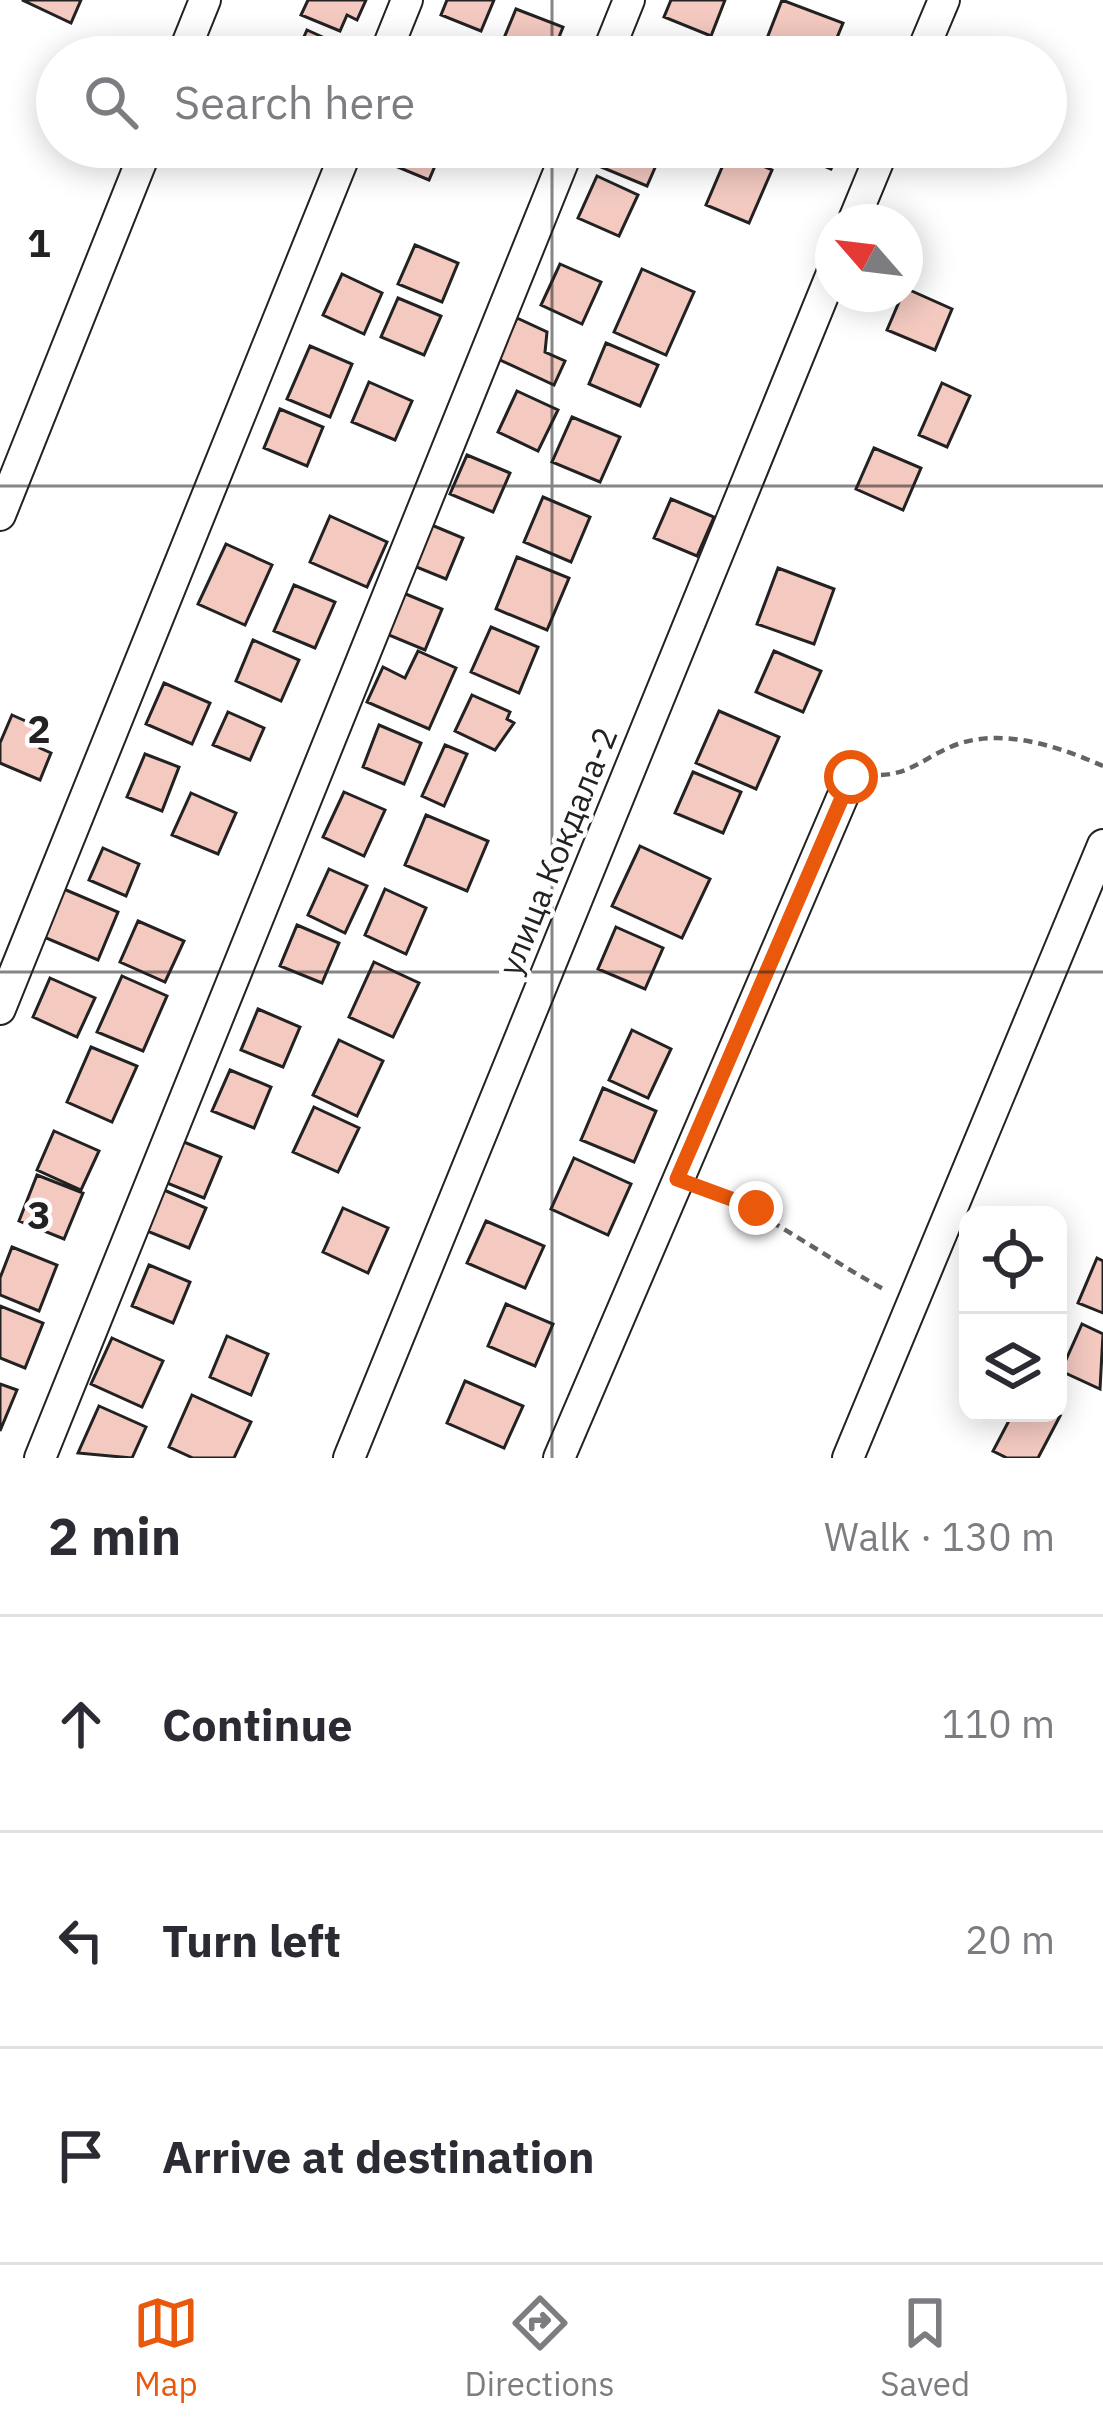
<!DOCTYPE html>
<meta charset="utf-8">
<style>
body{margin:0;font-family:"IBM Plex Sans",sans-serif;background:#f2f2f3;color:#2b2b33}
.controls{position:absolute;right:36px;bottom:36px;display:grid;overflow:hidden;border-radius:24px;box-shadow:0 6px 30px #0003}
.controls button{width:108px;height:108px;display:grid;place-items:center;padding:0;border:0;border-bottom:3px solid #e1e1e2;background:#fff;color:#2b2b33;font:60px sans-serif}
.compass{position:absolute;left:815px;top:204px;width:108px;height:108px;border-radius:50%;background:#fff;box-shadow:0 6px 30px #0003;rotate:298deg}
.stop{position:absolute;width:36px;height:36px;margin:-27px;border:9px solid #ea580c;border-radius:50%;background:#fff}
.stop.end{background:#ea580c;border-color:#fff;box-shadow:0 3px 12px #0008}
.list{margin:0;padding:0;list-style:none}
h2{display:flex;justify-content:space-between;align-items:center;height:156px;margin:0;padding:0 48px;font-size:51px}
h2 small{font-size:39px;font-weight:400;color:#7c7c81}
.list li{display:grid;grid-template-columns:78px 1fr auto;gap:36px;align-items:center;box-sizing:border-box;height:216px;padding:0 48px;border-top:3px solid #e1e1e2}
.list b{display:block;font-size:45px;white-space:nowrap}
.list em{font-size:39px;font-style:normal;color:#7c7c81}
.icon{flex:none;width:66px;height:66px;fill:none;stroke:currentColor;stroke-width:2;stroke-linecap:round;stroke-linejoin:round}
.map{position:relative;flex:none;width:1103px;height:1458px;overflow:hidden}
.search{position:absolute;background:#fff;box-shadow:0 6px 30px #0003;left:36px;right:36px;top:36px;height:132px;display:flex;align-items:center;gap:30px;box-sizing:border-box;padding:0 42px;border-radius:66px;color:#7c7c81;font-size:45px}
.sheet{height:804px;background:#fff}
nav{display:flex;justify-content:space-around;align-items:center;box-sizing:border-box;height:168px;border-top:3px solid #e1e1e2;background:#fff;font-size:33px;color:#7c7c81}
nav a{display:grid;justify-items:center;gap:6px}
nav .on{color:#ea580c}
.map>svg:first-child{display:block}
</style>
<div class="map">
<svg width="1103" height="1458" viewBox="0 0 1103 1458">
<rect width="100%" height="100%" fill="#fff"/>
<path fill="#f3c9c0" stroke="#222" stroke-width="3" d="M22,0H81L71,23Z
M308,0H366L357,20L347,15L340,31L301,15Z
M447,0H494L481,31L441,15Z
M671,0H725L711,36L664,17Z
M782,0L843,23L829,57H793L764,46Z
M516,9L563,27L551,57L497,55Z
M307,30L356,52L354,57H295Z
M388,147H443L429,180L383,161Z
M609,147H664L647,186L601,167Z
M779,147H840L831,169Z
M729,151L772,170L749,223L706,205Z
M597,176L638,195L619,236L578,218Z
M415,245L458,263L442,302L398,284Z
M560,264L601,282L582,324L541,305Z
M642,269L694,292L666,355L614,332Z
M342,274L382,293L364,334L323,315Z
M905,288L952,309L935,350L887,330Z
M398,298L441,316L424,355L381,337Z
M517,318L547,332L545,352L565,361L554,385L498,359Z
M606,343L658,365L640,406L589,384Z
M310,346L352,364L330,417L287,399Z
M369,382L412,401L395,440L352,422Z
M942,383L970,396L947,447L919,435Z
M517,391L558,410L538,451L498,432Z
M280,409L323,427L307,466L264,448Z
M572,417L620,437L600,482L552,462Z
M874,448L921,468L903,510L856,489Z
M467,455L510,473L493,512L450,494Z
M543,497L590,517L571,562L524,542Z
M671,499L714,517L697,556L654,538Z
M330,516L387,542L367,587L310,562Z
M422,521L463,538L446,579L404,562Z
M226,544L272,565L245,625L198,604Z
M517,557L569,578L547,630L496,609Z
M778,568L834,589L814,644L757,624Z
M294,585L335,602L315,648L274,631Z
M401,592L442,609L425,650L384,633Z
M491,627L538,647L519,693L471,672Z
M253,640L299,660L281,701L236,681Z
M418,651L456,668L429,729L367,702L383,667L405,678Z
M774,651L821,671L803,712L756,692Z
M164,683L210,703L192,744L146,724Z
M472,695L510,712L507,719L514,723L495,750L455,731Z
M719,711L779,737L756,789L696,763Z
M228,712L264,728L250,760L213,745Z
M12,715L48,731L40,748L51,753L40,780L0,763V743Z
M379,725L421,743L404,784L363,767Z
M445,745L467,754L444,806L422,796Z
M145,754L179,767L162,811L127,797Z
M693,772L741,792L723,833L675,813Z
M344,792L385,810L364,856L323,837Z
M191,793L236,813L218,854L172,835Z
M426,815L488,841L467,891L405,865Z
M640,846L710,879L682,938L612,906Z
M103,848L139,864L126,896L89,880Z
M329,869L367,886L345,933L308,915Z
M59,887L118,912L98,960L39,935Z
M385,889L426,908L406,954L365,935Z
M138,921L184,941L165,982L120,962Z
M297,925L339,943L322,983L280,966Z
M616,927L663,948L645,989L598,969Z
M374,962L419,983L393,1037L349,1017Z
M122,976L167,996L143,1051L97,1032Z
M50,978L95,998L77,1037L33,1017Z
M258,1009L300,1027L283,1067L241,1050Z
M632,1030L671,1049L648,1098L609,1080Z
M339,1040L383,1061L357,1116L313,1095Z
M91,1047L137,1066L112,1122L67,1102Z
M230,1070L271,1087L254,1128L212,1111Z
M603,1088L656,1111L634,1162L581,1140Z
M314,1107L359,1128L338,1172L293,1152Z
M54,1131L99,1151L81,1190L37,1170Z
M179,1140L221,1157L204,1198L162,1181Z
M574,1158L631,1184L608,1235L551,1209Z
M37,1175L83,1193L64,1239L19,1221Z
M164,1190L206,1208L189,1248L147,1231Z
M343,1208L388,1228L368,1273L323,1252Z
M486,1221L544,1246L525,1288L467,1263Z
M12,1247L57,1265L39,1311L0,1295V1278Z
M1097,1258L1103,1261V1313L1078,1303Z
M149,1265L190,1282L173,1323L132,1306Z
M506,1304L553,1324L535,1366L488,1346Z
M0,1306L43,1323L25,1368L0,1358Z
M1082,1324L1103,1334L1100,1389L1061,1371Z
M227,1336L268,1354L251,1395L210,1377Z
M112,1338L163,1361L142,1407L91,1384Z
M465,1381L523,1406L504,1448L447,1423Z
M0,1384L17,1390L0,1431Z
M192,1395L251,1422L234,1458H193L169,1447Z
M99,1406L146,1427L132,1458L78,1453Z
M1013,1413L1060,1416L1038,1458H1007L993,1451Z"/>
<g fill="none" stroke-linecap="round" stroke-linejoin="round">
<g stroke="#222" stroke-width="34">
<path id="minor" d="M182,57L205,0
M384,57L407,0
M606,57L629,0
M920,57L944,0
M853,222L884,147
M0,515L147,147
M0,1009L348,147
M40,1458L569,147
M349,1458L833,271
M559,1458L851,777
M848,1458L1103,845"/>
</g>
<path stroke="#646464" stroke-width="4.5" stroke-dasharray="9 6" stroke-linecap="butt" d="M881,775C912,774 929,754 958,744C1005,728 1060,747 1103,766
M704,1189C770,1214 825,1258 887,1291"/>
<use href="#minor" stroke="#fff" stroke-width="30"/>
</g>
<g fill="none" stroke-linecap="round" stroke-linejoin="round">
<path stroke="#ea580c" stroke-width="15" d="M756,1208L677,1179L851,777"/>
</g>
<path fill="none" stroke="#222" stroke-width="3" stroke-opacity="0.55" d="M552,0V57M552,147V1458M0,486H1103M0,972H1103"/>
<g text-anchor="middle" dominant-baseline="central" stroke-width="9" stroke-linejoin="round" paint-order="stroke">
<g font-size="33" fill="#222" stroke="#fff">
<text transform="translate(557 851) rotate(-68)">улица Кокдала-2</text>
</g>
</g>
<g font-size="39" text-anchor="middle" font-weight="bold" fill="#222" stroke="#fff" stroke-width="9" stroke-linejoin="round" paint-order="stroke">
<text x="39" y="257">1</text>
<text x="39" y="743">2</text>
<text x="39" y="1229">3</text>
</g>
</svg>
<div class="controls">
<button><svg class="icon" aria-label="locate" viewBox="0 0 24 24"><circle cx="12" cy="12" r="6"/><path d="M12 2v4M12 18v4M2 12h4M18 12h4"/></svg></button>
<button><svg class="icon" aria-label="layers" viewBox="0 0 24 24"><path d="M12 4l9 5-9 5-9-5zM3 14l9 5 9-5"/></svg></button>
</div>
<svg class="compass" viewBox="-18 -18 36 36"><path d="M0-13l5 13h-10z" fill="#e53935"/><path d="M0 13l5-13h-10z" fill="#7c7c81"/></svg>
<div class="stop" style="left:851px;top:777px"></div>
<div class="stop end" style="left:756px;top:1208px"></div>
<div class="search"><svg class="icon" aria-label="search" viewBox="0 0 24 24"><circle cx="10" cy="10" r="6"/><path d="M15 15l6 6"/></svg>Search here</div>
</div>
<section class="sheet">
<h2>2 min<small>Walk · 130 m</small></h2>
<ul class="list">
<li><svg class="icon" aria-label="ahead" viewBox="0 0 24 24"><path d="M12 20V5M6 11l6-6 6 6"/></svg><div><b>Continue</b></div><em>110 m</em></li>
<li><svg class="icon" aria-label="left" viewBox="0 0 24 24"><path d="M17 20v-9H6M10 6l-5 5 5 5"/></svg><div><b>Turn left</b></div><em>20 m</em></li>
<li><svg class="icon" aria-label="arrive" viewBox="0 0 24 24"><path d="M6 21V4h12l-3 4 3 4H6"/></svg><div><b>Arrive at destination</b></div></li>
</ul>
</section>
<nav>
<a class="on"><svg class="icon" aria-label="map" viewBox="0 0 24 24"><path d="M3 6l6-2 6 2 6-2v14l-6 2-6-2-6 2zM9 4v14M15 6v14"/></svg>Map</a>
<a><svg class="icon" aria-label="directions" viewBox="0 0 24 24"><path d="M12 3l9 9-9 9-9-9zM9 14v-3h6M13 9l2 2-2 2"/></svg>Directions</a>
<a><svg class="icon" aria-label="saved" viewBox="0 0 24 24"><path d="M7 4h10v16l-5-4-5 4z"/></svg>Saved</a>
</nav>
